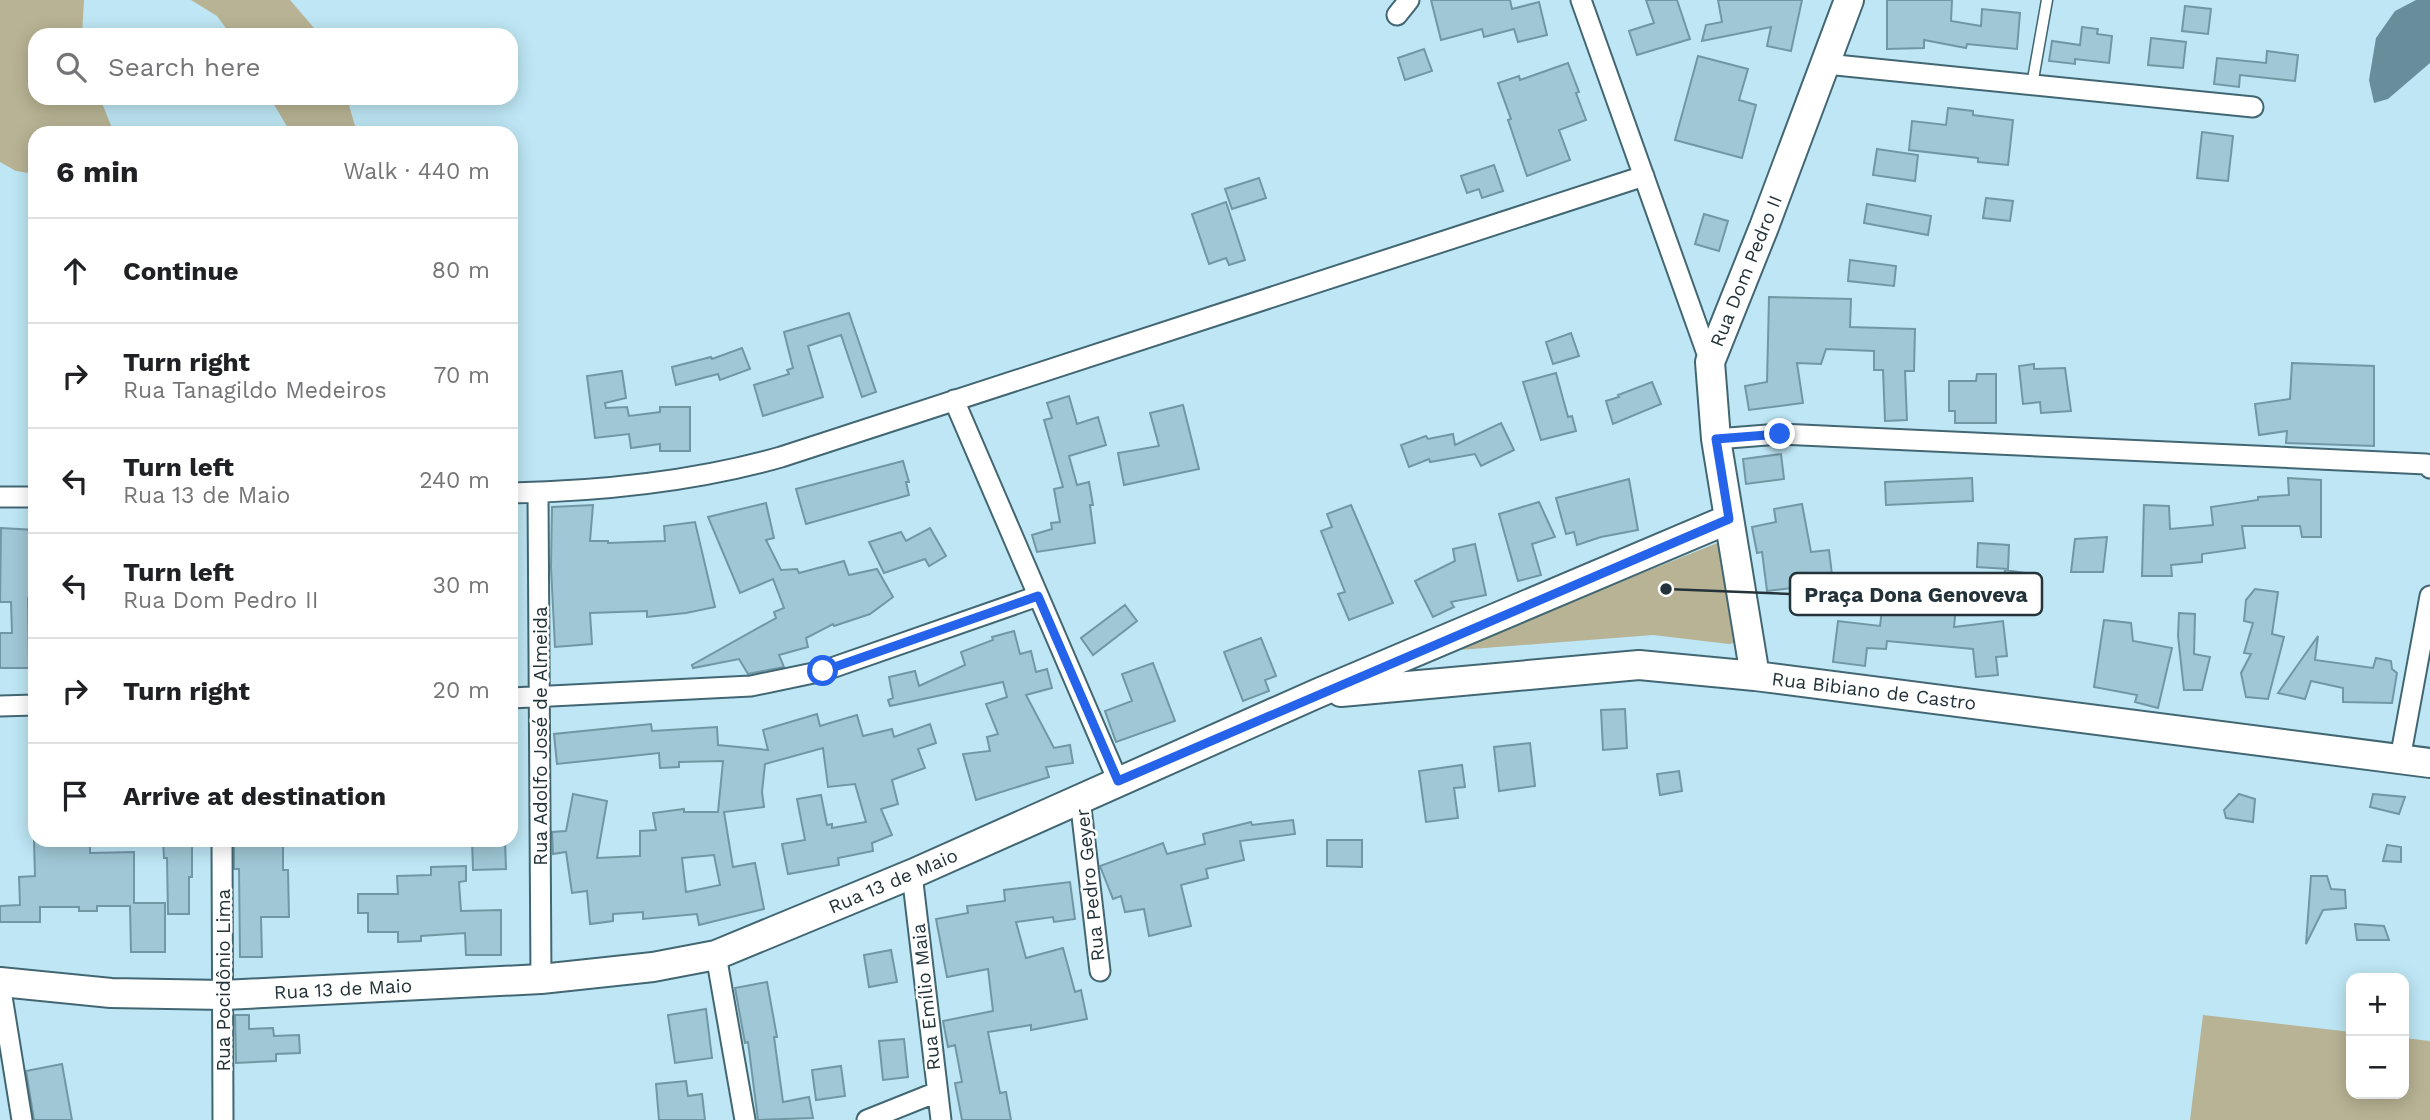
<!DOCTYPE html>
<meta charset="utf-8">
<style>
body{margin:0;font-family:"Work Sans",sans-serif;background:#f6f6f6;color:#202124}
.controls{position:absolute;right:21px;bottom:21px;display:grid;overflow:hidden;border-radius:14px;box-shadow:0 4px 18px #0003}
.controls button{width:63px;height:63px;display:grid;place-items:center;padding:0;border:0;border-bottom:2px solid #e0e0e0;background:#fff;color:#202124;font:35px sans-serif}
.stop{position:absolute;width:21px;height:21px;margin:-16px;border:5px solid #2563eb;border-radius:50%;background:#fff}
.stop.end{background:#2563eb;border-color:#fff;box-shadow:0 2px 7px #0008}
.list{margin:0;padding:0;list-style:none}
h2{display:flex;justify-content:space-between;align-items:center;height:91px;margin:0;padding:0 28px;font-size:30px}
h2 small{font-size:23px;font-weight:400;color:#757577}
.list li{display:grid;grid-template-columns:46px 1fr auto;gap:21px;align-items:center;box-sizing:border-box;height:105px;padding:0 28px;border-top:2px solid #e0e0e0}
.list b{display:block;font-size:26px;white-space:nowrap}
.list p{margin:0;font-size:23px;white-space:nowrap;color:#757577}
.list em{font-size:23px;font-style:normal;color:#757577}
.icon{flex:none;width:38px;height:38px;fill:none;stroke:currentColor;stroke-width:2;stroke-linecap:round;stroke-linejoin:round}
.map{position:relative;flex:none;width:2430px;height:1120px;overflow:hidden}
.search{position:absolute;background:#fff;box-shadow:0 4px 18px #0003;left:28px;top:28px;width:490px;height:77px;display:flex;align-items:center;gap:18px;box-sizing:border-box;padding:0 24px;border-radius:21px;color:#757577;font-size:26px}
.panel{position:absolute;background:#fff;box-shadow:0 4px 18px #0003;left:28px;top:126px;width:490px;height:721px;border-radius:21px}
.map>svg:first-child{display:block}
</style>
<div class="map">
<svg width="2430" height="1120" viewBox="0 0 2430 1120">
<rect width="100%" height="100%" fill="#bee6f4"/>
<path fill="#b8b394" d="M0,0H84L82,35H35V98H100L114,133H35V174L16,171L0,162Z
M191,0H290L320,35H231L217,16Z
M270,98H347L357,133H291Z
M1720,542L1739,642L1729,644L1653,635L1459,650V646Z
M2203,1015L2351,1032V1094H2404V1038L2430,1041V1120H2190Z"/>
<path fill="#698e9b" d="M2416,0H2430V63L2388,99L2374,103L2369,80L2376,38L2395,11Z"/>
<path fill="#9fc7d5" stroke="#7197a4" stroke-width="2" fill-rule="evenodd" d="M1431,0H1510L1512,9L1539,2L1547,35L1518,42L1514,29L1484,37L1482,29L1441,40Z
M1646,0H1677L1690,39L1637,55L1629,31L1654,23Z
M1718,0H1802L1791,51L1767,46L1771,27L1702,41L1706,25L1722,22Z
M1887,0H1952L1951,21L1981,26L1982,9L2020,13L2017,49L1967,44L1966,48L1924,40V48L1887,49Z
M2185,6L2211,9L2208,34L2182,31Z
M2082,27L2098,29L2097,34L2112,36L2109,63L2075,59V64L2049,61L2052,41L2080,45Z
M2151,38L2186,42L2183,68L2148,65Z
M1424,49L1432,71L1405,80L1398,58Z
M2267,51L2298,55L2295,81L2240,75L2239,87L2214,84L2217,58L2266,63Z
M1698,56L1748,69L1739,100L1756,105L1742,158L1675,140Z
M1568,63L1579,92L1576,93L1586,120L1559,130L1570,160L1527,176L1508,120L1511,119L1498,83L1519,76L1520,80Z
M1948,108L1973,111V115L2013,120L2008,165L1978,162V158L1909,150L1912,121L1946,125Z
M2202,132L2233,136L2228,181L2197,178Z
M1877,149L1918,155L1915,181L1873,175Z
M1494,165L1503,191L1482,198L1479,189L1467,193L1461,176Z
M1259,178L1266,198L1232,209L1225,189Z
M1986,198L2013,201L2010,221L1983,218Z
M1226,202L1245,260L1229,265L1226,258L1209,264L1192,214Z
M1867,204L1931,216L1928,235L1864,223Z
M1704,214L1728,221L1719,251L1695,244Z
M1850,260L1896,266L1894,286L1848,281Z
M1769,297L1851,299L1850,327L1915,329L1914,371H1905L1907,420L1885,421L1883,370H1874V351L1826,349L1821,364L1797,363L1803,403L1749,410L1745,386L1767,382Z
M849,313L876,392L862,397L841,335L808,346L823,397L763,416L754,385L789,374L787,370L793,368L784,332Z
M1571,333L1579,356L1553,364L1546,342Z
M742,348L750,369L720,380L718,374L676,385L672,367L711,357L712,359Z
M2292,363L2374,366V446L2286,443L2287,431L2259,435L2255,404L2290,399Z
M2034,364V369L2065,368L2071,411L2041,413L2040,402L2023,404L2019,366Z
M622,371L626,398L605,403L606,408L627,407L629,416L660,412V407H690V451H660V444L631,448L629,434L595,438L587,376Z
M1556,373L1568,417L1572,416L1576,431L1541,440L1523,382Z
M1977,374H1996V423H1955V411H1949V381H1976Z
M1652,382L1661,404L1613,424L1606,401L1619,397L1618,395Z
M1069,396L1077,424L1098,417L1106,445L1069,456L1077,485L1089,482L1093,505H1090L1095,543L1037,552L1032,535L1052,529L1051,523L1060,522L1054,489L1063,487L1044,420L1052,418L1047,403Z
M1183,405L1199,469L1124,485L1118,453L1159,446L1150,413Z
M1501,423L1514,450L1481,466L1475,454L1430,462L1429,459L1409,467L1401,445L1426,436L1428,439L1453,434L1455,445Z
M1781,454L1784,479L1746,484L1743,459Z
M903,461L909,482H906L909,495L806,524L796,489Z
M1972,478L1973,501L1886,505L1885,482Z
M2288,478L2321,480V537H2302L2300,526H2242L2245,548L2202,554V562L2171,565L2172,576H2142L2144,505L2169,506L2170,529L2213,525L2211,507L2258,500V497L2289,495Z
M1629,479L1638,530L1601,537L1577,545L1574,532L1566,534L1556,498Z
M1539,502L1555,537L1532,544L1541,575L1518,581L1499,514Z
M766,503L774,538L766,540L781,570L797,569L799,573L844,561L849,575L877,569L893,597L870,614L834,626L833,624L806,638L808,647L779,655L784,667L748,674L739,659L693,668L692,665L776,618L774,612L784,608L773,579L740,593L708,517Z
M1802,504L1811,552L1829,550L1833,583L1767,591L1762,552L1757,553L1752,527L1776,522L1774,509Z
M593,505L590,541H608V543L665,541L664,526L695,522L715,607L686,613L647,617V611L590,613L592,644L555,647L551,567L552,507Z
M1351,505L1393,603L1349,620L1338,594L1345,592L1321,531L1332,527L1327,514Z
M1,528L35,530V598H28L29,668H0V633H12L11,602H0Z
M930,528L946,556L929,566L925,559L884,573L869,542L901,532L906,541Z
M2107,537L2103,572H2071L2075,539Z
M1978,543L2009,545L2008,569L1977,567Z
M1475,544L1486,595L1451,602L1454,607L1433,617L1415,581L1455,561L1453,549Z
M2005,570L2026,573L2020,607L1999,604Z
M2255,589L2278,592L2272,634L2284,637L2268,699L2246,697L2241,673L2251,654L2244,653L2253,623L2244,621L2246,600Z
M1884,593L1916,597V593L1957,597L1954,627L2003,621L2007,656L1996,657L1998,675L1976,677L1973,649L1887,641L1886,649L1867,648L1865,666L1833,662L1838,621L1880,626Z
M1125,605L1137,621L1093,655L1081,638Z
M2179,613L2195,614L2194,654L2210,657L2202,690H2184L2178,636Z
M2104,620L2131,623L2133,641L2172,648L2158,708L2135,702L2137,695L2094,687Z
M1014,631L1020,654L1031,651L1036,672L1047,669L1052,688L1026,695L1054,748L1070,745L1073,763L1046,767L1049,777L976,800L963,754L990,751L987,737L998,734L986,704L1007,697L1003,682L890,706L888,700L893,698L889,677L915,671L919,686L965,665L961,652L993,640L992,637Z
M2318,636L2315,660L2373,668L2376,658L2391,661L2392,669L2397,673L2392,703L2343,702V688L2311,681L2305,699L2278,693Z
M1261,638L1276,676L1265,680L1269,691L1243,701L1224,652Z
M1153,663L1175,721L1116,742L1105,711L1132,701L1122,674Z
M1625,709L1627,748L1603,750L1601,710Z
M817,714L820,726L857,715L863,736L892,729L894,737L930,724L936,743L918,749L925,768L892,780L898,804L881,809L892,835L872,843L873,851L838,858L839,865L788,874L782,844L805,840L797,799L821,795L827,825L832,824V828L866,822L855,784L828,787L823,748L765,764L762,792L764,807L724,812L733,867L755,863L764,909L699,925L697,914L643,919V912L613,914V921L590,924L587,891L572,893L566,852L553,854L552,832L566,831L573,794L607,801L597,858L640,856V831L656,830L653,813L684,809V812H718L723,761L679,762V767L660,768L659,753L557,764L554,734L651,724L652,731L717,727L718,745L768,750L763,730ZM714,855L720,885L686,892L682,858Z
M1530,743L1535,786L1499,791L1494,747Z
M1462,765L1465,787L1454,788L1458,818L1426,822L1419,771Z
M1679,771L1682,791L1660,795L1657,774Z
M2239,794L2255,799L2253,822L2226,818L2224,810Z
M2373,794L2405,797L2399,814L2370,807Z
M1293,820L1295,834L1240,841L1244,860L1206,869L1208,878L1181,885L1191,926L1149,936L1144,909L1125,912L1121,896L1113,899L1100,866L1163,843L1167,854L1205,844L1203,834L1251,822L1252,825Z
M34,840H90V853L134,852V903H165V952H131L130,906H97V911H79V907H40V922H0V906L20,905L19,877L35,876Z
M163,840H192V877H189V914H168L167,858H164Z
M234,840H283V870H288L289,917H261L262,957H240L239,869H234Z
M472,840H505L506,869L473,870Z
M1327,840H1362V867L1327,866Z
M2387,845L2401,847V862L2383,861Z
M466,866V881L459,882L461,911L501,910V955H466L465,933L421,936V941L398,942V932H368V913H358V894H398L397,876L431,875V867Z
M2311,876H2327L2331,889L2345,890L2346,908L2323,910L2306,944Z
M1070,882L1075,919L1054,922L1053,917L1016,922L1026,958L1063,948L1075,992L1081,990L1087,1019L1031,1030V1025L988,1032L1000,1093L1006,1092L1011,1120H962L955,1083L962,1082L955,1045L948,1047L943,1021L993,1011L988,969L947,977L936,919L968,913L967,906L1005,901L1004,890Z
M2355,924L2384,926L2389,940H2357Z
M891,950L897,982L869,987L864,955Z
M767,982L777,1037H774L783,1102L809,1097L813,1118L758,1120L748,1042L745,1043L735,988Z
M706,1009L712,1058L675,1063L668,1015Z
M235,1015H249V1029L273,1028L274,1036L299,1035L300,1053L276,1054V1061L236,1063Z
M904,1039L908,1077L883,1080L879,1041Z
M62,1064L72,1120H34L26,1071Z
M841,1066L845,1096L816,1100L812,1070Z
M686,1081L688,1096L702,1094L705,1120H659L656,1084Z"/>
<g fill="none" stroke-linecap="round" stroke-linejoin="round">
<g stroke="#426773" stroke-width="13">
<path id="lane" d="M2032,85L2047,0"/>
</g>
<g stroke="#426773" stroke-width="23">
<path id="street" d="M1581,0L1710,362
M1397,15L1409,0
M1826,64L2253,107
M954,400L1118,781
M1716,439L1780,434L2426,464L2430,468
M511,493C603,491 693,482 781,457L1644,176
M538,493L541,979
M0,497H35
M511,698L751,686L823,671L1038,596
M0,706L35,705
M2400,759L2430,596
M1080,799L1100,971
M222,840L223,1120
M912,874L941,1120
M716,955L745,1120
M0,984L22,1120
M867,1120L937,1092"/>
</g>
<g stroke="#426773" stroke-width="32">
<path id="secondary" d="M1755,676L1716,439L1710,362L1764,227L1849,0
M1341,692L1639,665L1755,676L2430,763
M0,982L111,993L224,995L541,979L653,967L716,955L912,874L1316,694L1729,519"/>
</g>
<use href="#lane" stroke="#fff" stroke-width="10"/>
<use href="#street" stroke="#fff" stroke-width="19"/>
<use href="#secondary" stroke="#fff" stroke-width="28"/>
</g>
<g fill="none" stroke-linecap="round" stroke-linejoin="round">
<path stroke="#2563eb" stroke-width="9" d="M823,671L1038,596L1118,781L1729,519L1716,439L1780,434"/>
</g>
<g text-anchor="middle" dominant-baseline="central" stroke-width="5" stroke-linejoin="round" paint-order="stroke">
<g font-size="19" fill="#233339" stroke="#fff">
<text transform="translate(1746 271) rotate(-68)">Rua Dom Pedro II</text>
<text transform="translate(1874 691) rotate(7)">Rua Bibiano de Castro</text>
<text transform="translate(540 736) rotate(-90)">Rua Adolfo José de Almeida</text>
<text transform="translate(893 881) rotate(-23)">Rua 13 de Maio</text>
<text transform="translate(1090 885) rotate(-96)">Rua Pedro Geyer</text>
<text transform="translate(223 980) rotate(-90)">Rua Pocidônio Lima</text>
<text transform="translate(343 989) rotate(-3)">Rua 13 de Maio</text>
<text transform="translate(926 997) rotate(-96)">Rua Emílio Maia</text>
</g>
</g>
<path fill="none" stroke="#233339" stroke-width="2.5" d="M1666 589L1790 594"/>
<circle fill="#233339" stroke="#fff" stroke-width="2.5" cx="1666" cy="589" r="7"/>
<rect fill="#fff" stroke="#233339" stroke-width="2.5" x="1790" y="573" width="252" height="42" rx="7"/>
<g font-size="21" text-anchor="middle" font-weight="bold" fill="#233339">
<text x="1916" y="602">Praça Dona Genoveva</text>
</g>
</svg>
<div class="controls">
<button>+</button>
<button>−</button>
</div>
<div class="stop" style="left:823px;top:671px"></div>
<div class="stop end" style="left:1780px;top:434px"></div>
<div class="search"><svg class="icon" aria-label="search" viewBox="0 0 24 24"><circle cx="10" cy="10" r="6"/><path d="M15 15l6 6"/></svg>Search here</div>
<section class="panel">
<h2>6 min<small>Walk · 440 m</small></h2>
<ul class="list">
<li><svg class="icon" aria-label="ahead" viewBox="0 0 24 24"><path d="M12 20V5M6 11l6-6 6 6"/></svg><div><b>Continue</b></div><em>80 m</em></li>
<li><svg class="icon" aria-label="right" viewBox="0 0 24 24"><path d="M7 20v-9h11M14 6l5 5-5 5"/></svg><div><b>Turn right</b><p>Rua Tanagildo Medeiros</p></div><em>70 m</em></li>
<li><svg class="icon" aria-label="left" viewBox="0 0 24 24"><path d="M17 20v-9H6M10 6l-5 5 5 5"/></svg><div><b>Turn left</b><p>Rua 13 de Maio</p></div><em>240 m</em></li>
<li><svg class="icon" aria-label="left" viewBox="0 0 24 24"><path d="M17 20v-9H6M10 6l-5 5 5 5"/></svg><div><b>Turn left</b><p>Rua Dom Pedro II</p></div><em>30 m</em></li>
<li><svg class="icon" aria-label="right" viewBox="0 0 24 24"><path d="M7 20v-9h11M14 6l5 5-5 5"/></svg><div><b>Turn right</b></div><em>20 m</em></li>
<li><svg class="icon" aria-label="arrive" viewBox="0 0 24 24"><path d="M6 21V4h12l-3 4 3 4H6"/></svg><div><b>Arrive at destination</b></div></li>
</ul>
</section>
</div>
